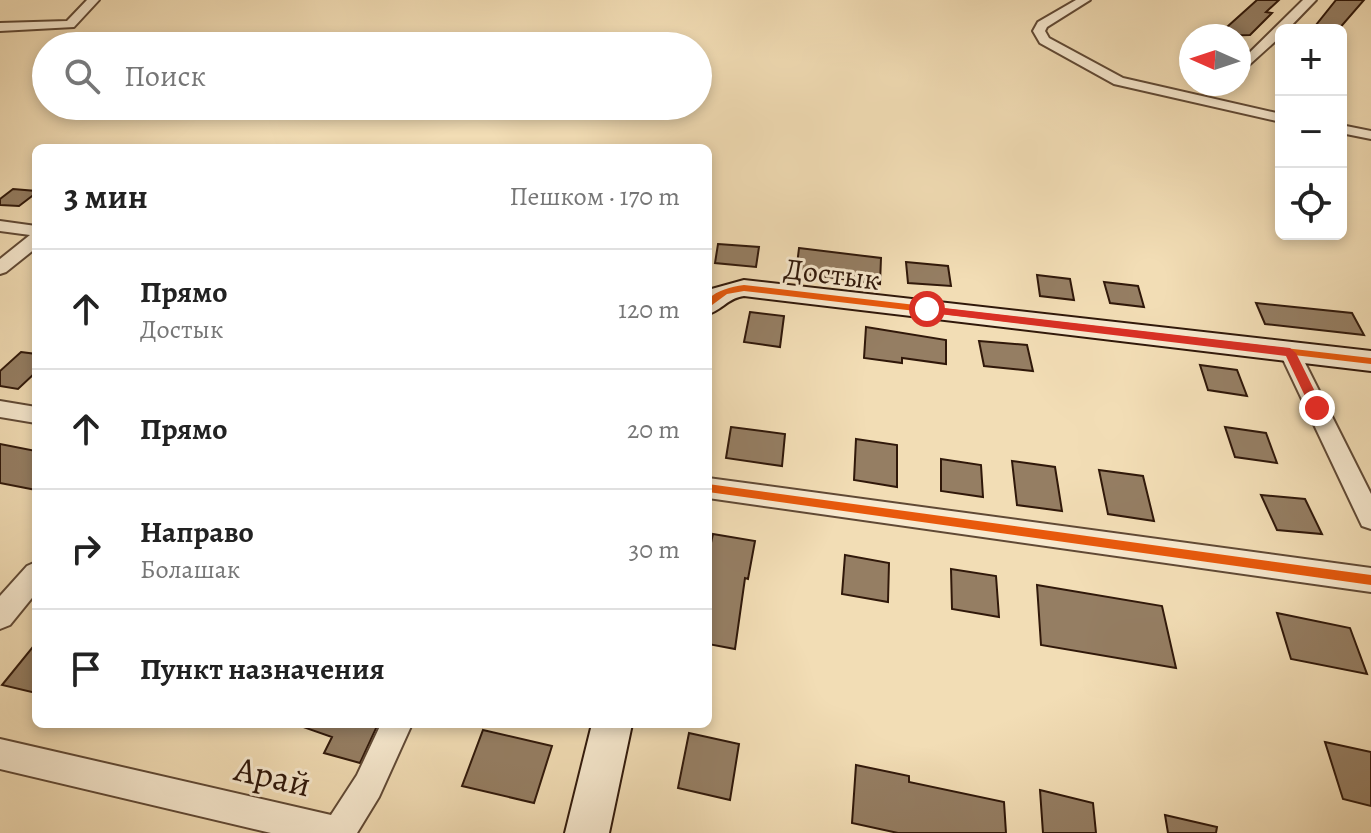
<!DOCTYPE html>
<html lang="ru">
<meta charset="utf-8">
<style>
body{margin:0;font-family:Alegreya,serif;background:#f6f6f6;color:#222}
.controls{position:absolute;right:24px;top:24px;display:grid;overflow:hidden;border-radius:12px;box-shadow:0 4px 12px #0003}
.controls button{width:72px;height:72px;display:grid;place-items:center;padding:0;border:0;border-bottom:2px solid #e0e0e0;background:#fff;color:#222;font:40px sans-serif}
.compass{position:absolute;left:1179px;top:24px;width:72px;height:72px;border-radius:50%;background:#fff;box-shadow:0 4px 12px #0003;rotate:273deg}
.stop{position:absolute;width:24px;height:24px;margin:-18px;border:6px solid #d93025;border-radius:50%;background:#fff}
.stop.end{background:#d93025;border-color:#fff;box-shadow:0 2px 8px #0008}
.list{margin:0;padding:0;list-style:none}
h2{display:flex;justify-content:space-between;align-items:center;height:104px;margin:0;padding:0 32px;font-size:34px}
h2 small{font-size:26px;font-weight:400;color:#767676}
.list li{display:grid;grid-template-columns:52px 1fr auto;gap:24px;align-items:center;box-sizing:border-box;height:120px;padding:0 32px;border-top:2px solid #e0e0e0}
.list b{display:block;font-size:30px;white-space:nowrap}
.list p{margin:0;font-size:26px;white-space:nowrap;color:#767676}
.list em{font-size:26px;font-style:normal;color:#767676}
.icon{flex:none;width:44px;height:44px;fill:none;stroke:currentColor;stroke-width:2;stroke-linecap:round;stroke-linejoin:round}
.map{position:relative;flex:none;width:1371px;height:833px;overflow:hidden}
.search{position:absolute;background:#fff;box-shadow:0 4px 12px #0003;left:32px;top:32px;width:680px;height:88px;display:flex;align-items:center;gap:20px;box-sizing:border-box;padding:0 28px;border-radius:44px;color:#767676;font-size:30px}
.panel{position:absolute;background:#fff;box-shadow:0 4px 12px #0003;left:32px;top:144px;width:680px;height:584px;border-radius:12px}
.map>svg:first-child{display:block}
</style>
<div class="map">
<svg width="1371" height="833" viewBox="0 0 1371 833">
<rect width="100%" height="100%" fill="#f2ddb5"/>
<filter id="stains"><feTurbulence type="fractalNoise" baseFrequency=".0025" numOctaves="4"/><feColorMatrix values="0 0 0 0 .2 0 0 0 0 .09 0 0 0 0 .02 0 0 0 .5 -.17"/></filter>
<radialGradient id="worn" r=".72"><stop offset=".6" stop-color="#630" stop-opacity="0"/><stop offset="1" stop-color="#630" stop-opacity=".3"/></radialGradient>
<path fill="#957e63" stroke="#30180a" stroke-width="2" d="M1257,0H1279L1266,12L1272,13L1250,35L1217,36Z
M1336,0H1364L1338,30H1312Z
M13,189L36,191V193L19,206L0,205V199Z
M718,244L759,247L756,267L715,263Z
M799,248L881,258L880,284L796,273Z
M906,262L948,266L951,286L908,283Z
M1037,275L1070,279L1074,300L1040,296Z
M1104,282L1138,286L1144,307L1110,303Z
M1256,303L1352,313L1364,335L1265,324Z
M750,312L784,316L780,347L744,342Z
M866,327L946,340V364L902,358V363L864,358Z
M979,341L1027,345L1033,371L984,366Z
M21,352L36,354V372L18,389L0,386V371Z
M1200,365L1237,370L1247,396L1208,390Z
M731,427L785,434L782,466L726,458Z
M1225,427L1266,433L1277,463L1235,457Z
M856,439L897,445V487L854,480Z
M0,444L36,451V490L0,483Z
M941,459L981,465L983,497L941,491Z
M1012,461L1055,467L1062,511L1017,505Z
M1099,470L1143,476L1154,521L1108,514Z
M1261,495L1305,499L1322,534L1277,530Z
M713,534L755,541L748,579L745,578L735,649L708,644V556Z
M845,555L889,563L888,602L842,594Z
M951,569L996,576L999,617L952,609Z
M1037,585L1162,606L1176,668L1041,645Z
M1277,613L1350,628L1367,674L1291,659Z
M36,643V693L2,685Z
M304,724H378L360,763L324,753L332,737L303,727Z
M483,730L552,746L534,803L462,786Z
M689,733L739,744L730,800L678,788Z
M1325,742L1371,752V806L1343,799Z
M856,765L909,776V782L1004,802L1006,833H898L852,823Z
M1040,790L1093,803L1096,833H1043Z
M1165,815L1217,827L1216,833H1168Z"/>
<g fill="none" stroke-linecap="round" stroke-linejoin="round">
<g stroke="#604935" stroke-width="4">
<path id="street" d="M87,0H99L74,27L0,31V23L67,21Z
M1076,0H1090L1047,27L1045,31L1049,38L1123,78L1281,114V122L1114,84L1040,43L1033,31L1038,22Z
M1303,0H1316L1287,30H1281V36L1239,74V63Z
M1341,125L1371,131V139L1341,133Z
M0,221L36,226V248L6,272L0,274V259L30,235L0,231Z
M1290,346L1297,348L1300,353L1371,494V529L1362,526L1280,353L1283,348Z
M0,401L36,407V423L0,417Z
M708,478L1371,568V592L708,498Z
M36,562V593L10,625L0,629V596L27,566Z
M381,724H412L379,797L357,833H271L0,769V739L331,815L357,775Z"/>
</g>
<g stroke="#30180a" stroke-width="4">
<path id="secondary" d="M744,280L1371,351V371L744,296C728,298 722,310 708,314V290Z
M592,724H632L609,833H565Z"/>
</g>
<use href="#street" fill="#f7e9cf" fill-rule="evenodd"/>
<use href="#secondary" fill="#f7e9cf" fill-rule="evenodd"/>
<g stroke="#f7e9cf" stroke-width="5">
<path id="cycleway" d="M744,285L1371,358V364L744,291L727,294L708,308V299C718,290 730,287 744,285Z
M708,484L1371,575V585L708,492Z"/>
</g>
<use href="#cycleway" fill="#e8590c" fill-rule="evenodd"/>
</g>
<path fill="#d93025" d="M927,306L1290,348L1296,353L1323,408L1321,411H1312L1286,356L923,312L921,309Z"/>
<g text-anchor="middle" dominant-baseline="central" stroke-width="6" stroke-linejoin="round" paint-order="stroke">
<g font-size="30" fill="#30180a" stroke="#f7e9cf">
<text transform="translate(832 274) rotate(7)">Достык</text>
</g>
<g font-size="36" fill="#30180a" stroke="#f7e9cf">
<text transform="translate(273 776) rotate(13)">Арай</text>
</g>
</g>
<rect width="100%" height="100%" filter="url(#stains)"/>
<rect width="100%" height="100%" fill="url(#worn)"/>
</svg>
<div class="controls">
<button>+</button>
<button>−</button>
<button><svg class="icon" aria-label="locate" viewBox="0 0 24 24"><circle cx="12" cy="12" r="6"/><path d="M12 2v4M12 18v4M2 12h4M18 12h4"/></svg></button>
</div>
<svg class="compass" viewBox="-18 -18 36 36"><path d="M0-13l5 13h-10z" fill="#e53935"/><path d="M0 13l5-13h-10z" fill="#767676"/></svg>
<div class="stop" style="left:927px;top:309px"></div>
<div class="stop end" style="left:1317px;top:408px"></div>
<div class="search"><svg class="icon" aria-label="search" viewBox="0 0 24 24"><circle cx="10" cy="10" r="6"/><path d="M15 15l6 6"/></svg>Поиск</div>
<section class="panel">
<h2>3 мин<small>Пешком · 170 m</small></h2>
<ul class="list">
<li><svg class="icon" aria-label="ahead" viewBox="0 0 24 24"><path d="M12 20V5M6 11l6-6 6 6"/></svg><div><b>Прямо</b><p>Достык</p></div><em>120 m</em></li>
<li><svg class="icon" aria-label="ahead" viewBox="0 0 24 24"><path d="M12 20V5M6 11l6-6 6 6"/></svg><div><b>Прямо</b></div><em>20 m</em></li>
<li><svg class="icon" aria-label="right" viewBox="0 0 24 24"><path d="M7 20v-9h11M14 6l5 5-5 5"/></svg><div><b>Направо</b><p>Болашак</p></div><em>30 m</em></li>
<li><svg class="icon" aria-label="arrive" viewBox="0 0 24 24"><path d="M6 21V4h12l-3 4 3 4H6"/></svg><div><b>Пункт назначения</b></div></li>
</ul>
</section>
</div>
